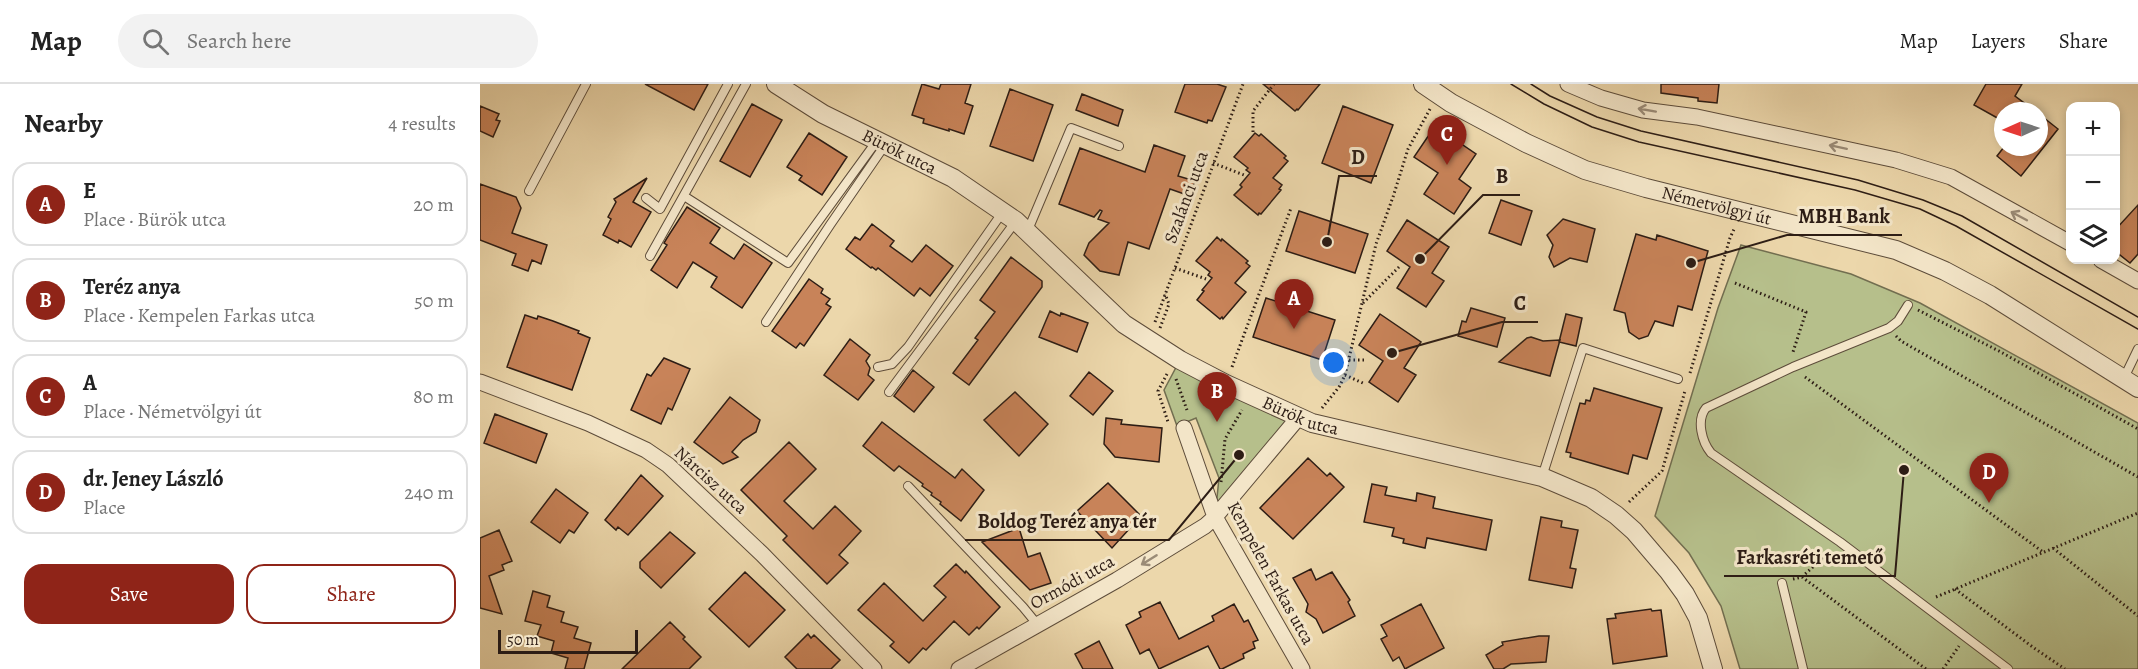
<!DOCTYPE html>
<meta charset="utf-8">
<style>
body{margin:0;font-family:Alegreya,serif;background:#f2f2f2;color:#222}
.controls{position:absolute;right:18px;top:18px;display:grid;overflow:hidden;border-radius:12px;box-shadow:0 3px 9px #0003}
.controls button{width:54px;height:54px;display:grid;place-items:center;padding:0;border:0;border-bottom:2px solid #e0e0e0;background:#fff;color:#222;font:30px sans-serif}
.compass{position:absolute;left:1514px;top:18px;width:54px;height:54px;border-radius:50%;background:#fff;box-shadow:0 3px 9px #0003;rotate:267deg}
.scale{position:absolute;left:18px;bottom:15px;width:140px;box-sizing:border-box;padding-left:6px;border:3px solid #2d1d15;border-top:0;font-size:16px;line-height:21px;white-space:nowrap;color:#2d1d15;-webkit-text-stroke:4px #f3e5c8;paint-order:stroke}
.you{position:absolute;left:854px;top:279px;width:21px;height:21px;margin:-15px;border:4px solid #fff;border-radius:50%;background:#1a73e8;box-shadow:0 0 0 9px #1a73e833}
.badge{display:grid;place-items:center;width:39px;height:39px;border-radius:50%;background:#8f2418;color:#fff;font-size:20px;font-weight:700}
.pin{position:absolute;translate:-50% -50px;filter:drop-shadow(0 2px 3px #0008)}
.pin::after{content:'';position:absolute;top:32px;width:21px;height:18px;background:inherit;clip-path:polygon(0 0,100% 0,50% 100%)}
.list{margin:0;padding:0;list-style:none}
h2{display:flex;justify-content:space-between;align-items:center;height:78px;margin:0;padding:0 24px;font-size:26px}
h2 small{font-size:20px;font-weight:400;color:#767676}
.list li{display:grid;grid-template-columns:39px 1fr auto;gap:18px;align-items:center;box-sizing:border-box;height:84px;margin:0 12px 12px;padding:0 12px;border:2px solid #e0e0e0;border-radius:18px}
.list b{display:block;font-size:22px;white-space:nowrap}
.list p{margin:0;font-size:20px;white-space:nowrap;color:#767676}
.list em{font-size:20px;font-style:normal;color:#767676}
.actions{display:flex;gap:12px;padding:18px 24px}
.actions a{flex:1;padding:14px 0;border:2px solid #8f2418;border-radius:18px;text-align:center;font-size:21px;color:#8f2418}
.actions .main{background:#8f2418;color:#fff}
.icon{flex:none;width:33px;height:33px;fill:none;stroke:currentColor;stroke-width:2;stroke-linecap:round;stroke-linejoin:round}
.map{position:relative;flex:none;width:1658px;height:585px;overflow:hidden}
header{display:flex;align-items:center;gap:36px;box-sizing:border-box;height:84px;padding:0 30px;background:#fff;border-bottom:2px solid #e0e0e0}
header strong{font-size:28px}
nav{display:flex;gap:33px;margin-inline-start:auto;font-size:21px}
.search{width:420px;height:54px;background:#f2f2f2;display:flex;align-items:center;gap:15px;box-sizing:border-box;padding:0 21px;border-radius:33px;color:#767676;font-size:22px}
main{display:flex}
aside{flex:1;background:#fff}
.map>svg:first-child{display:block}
</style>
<header>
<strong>Map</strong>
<div class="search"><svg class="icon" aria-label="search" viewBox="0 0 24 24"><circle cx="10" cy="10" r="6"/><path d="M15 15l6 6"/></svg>Search here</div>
<nav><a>Map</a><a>Layers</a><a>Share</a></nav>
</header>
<main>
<aside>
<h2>Nearby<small>4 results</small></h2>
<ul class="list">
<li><span class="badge">A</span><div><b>E</b><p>Place · Bürök utca</p></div><em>20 m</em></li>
<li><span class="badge">B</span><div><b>Teréz anya</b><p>Place · Kempelen Farkas utca</p></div><em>50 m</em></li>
<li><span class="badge">C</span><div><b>A</b><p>Place · Németvölgyi út</p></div><em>80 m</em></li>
<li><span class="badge">D</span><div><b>dr. Jeney László</b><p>Place</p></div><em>240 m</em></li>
</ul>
<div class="actions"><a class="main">Save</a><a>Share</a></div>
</aside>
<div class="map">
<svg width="1658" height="585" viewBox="0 0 1658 585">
<rect width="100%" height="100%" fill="#ecd7ab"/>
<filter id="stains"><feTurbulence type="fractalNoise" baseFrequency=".00333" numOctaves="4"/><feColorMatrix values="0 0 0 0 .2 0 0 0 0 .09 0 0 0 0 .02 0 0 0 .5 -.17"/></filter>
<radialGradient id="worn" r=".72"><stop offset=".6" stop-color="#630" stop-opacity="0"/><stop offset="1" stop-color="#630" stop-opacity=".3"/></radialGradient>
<path fill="#b6bf8b" stroke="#726e50" stroke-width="1.5" d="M1261,161L1371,190L1440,219L1658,339V585H1260L1241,522L1209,469L1175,432L1238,224Z
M700,276L818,334L735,433L739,394L716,334L697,342L684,306Z"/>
<path fill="#c88359" stroke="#2d1d15" stroke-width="1.5" d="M165,0H228L214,26Z
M442,0L459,5L461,0H491L485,19L493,22L484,50L469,45V47L443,39L444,35L432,31Z
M705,0H737L746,3L732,37L728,36L727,39L695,28Z
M783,0H840L818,26L817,25L815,27Z
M1181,0H1239L1237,19L1218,17V14L1181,9Z
M1506,0H1542L1535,12L1555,27H1523L1521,36L1494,21Z
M530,5L573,21L553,77L510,62Z
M602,10L643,26L638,42L596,26Z
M272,20L302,36L270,93L240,77Z
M0,22L19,30L16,36L20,37L13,53L0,47Z
M863,22L913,41L891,99L842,79Z
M1559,30L1578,45L1541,92L1517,72L1524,63H1559Z
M955,42L996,70L979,95L991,104L974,130L944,110L958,89L934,73Z
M329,49L367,73L342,111L319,96L322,92L307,83Z
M775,49L779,52L781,50L806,72L804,74L808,77L793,94L802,101L799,105L801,106L781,130L779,129L778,131L754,111L762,103L760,101L770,89L766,86L768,84L754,73Z
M674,61L705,72L698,92L715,97L710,112L690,105L669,165L648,158L639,191L620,187L604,171L609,159L629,139L618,135L622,127L620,126L614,133L579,120L600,64L665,88Z
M167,94L153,118L171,128L151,163L139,156L138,159L123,151L131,135L128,133L136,118L134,115Z
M0,100L36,113L41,124L32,149L67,161L61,180L52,176L48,187L32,181L36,170L0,156Z
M1021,116L1052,127L1041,161L1009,149Z
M1658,121V170L1650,179L1635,167V146Z
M207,123L240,144L230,159L254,175L264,160L292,179L262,224L231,203L237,193L213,178L197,204L171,186L187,161L184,159L187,154Z
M819,127L888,150L875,189L806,167Z
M1083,135L1115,145L1107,178L1090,174L1074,183L1069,173L1073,161L1067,151Z
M927,136L969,163L952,189L964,197L946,223L917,204L930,183L907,167Z
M392,140L414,157L410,162L432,178L446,161L473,182L450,212L440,204L434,212L398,184L396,186L392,183L391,184L366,165L375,153L380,156Z
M1156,150L1176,156L1177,151L1228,167L1212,226L1198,222L1193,242L1175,237L1168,252L1159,255L1149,248L1145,229L1134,226Z
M737,153L741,157L742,155L768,177L766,179L770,182L755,199L766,208L743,235L742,233L740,235L717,216L724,207L722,206L732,194L728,191L730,188L716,177Z
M531,173L562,197V203L489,301L473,289L498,256L495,254L515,228L500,216Z
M329,195L343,205L341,209L350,215L346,220L351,223L324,262L320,259L316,264L292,247Z
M786,214L855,236L842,276L773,253Z
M991,224L1025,234L1017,263L978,252L982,237L986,238Z
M570,227L580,232L581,229L608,239L597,268L559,253Z
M900,230L941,258L924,284L936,291L918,318L889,298L903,277L879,261Z
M1086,230L1102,234L1096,262L1079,258Z
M45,231L57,235L58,232L73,237L99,247L98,249L110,254L92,306L27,283Z
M1051,253L1063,257L1080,256L1070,292L1019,278L1047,254Z
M370,255L390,271L386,277L390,284L388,291L394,296L378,316L344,291Z
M184,274L210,285L192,326L188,324L181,340L151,326L167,290L171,292Z
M433,286L454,303L434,328L414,312Z
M609,288L633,307L613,331L590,312Z
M1114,304L1182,324L1167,375L1153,371L1148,390L1090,373L1091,369L1086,368L1100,319L1105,320L1106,316L1110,317Z
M535,308L568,340L539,372L504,336Z
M250,313L280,336L276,348L263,356L252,368L258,373L243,380L214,358Z
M15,330L67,350L56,379L4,359Z
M626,334L642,336L641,340L682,344L679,378L635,373L624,360Z
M402,338L475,394L482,385L504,406L481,437L460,420L461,418L451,411L452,409L442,402L443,400L419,382L414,387L383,362Z
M309,358L336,385L304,417L333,445L355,422L381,447L359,471L368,479L347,500L303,456L307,452L261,406Z
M828,374L847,392L850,389L864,403L813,455L780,424Z
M161,391L183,412L148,451L138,443L136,446L125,436Z
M628,399L661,432L632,464L597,427Z
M892,400L907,403L905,411L936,417L937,409L955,413L953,424L1012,436L1006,466L947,454L945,464L923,459L924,455L912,452L914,444L884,438Z
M76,405L108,429L94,449L89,446L80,459L51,438Z
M1061,433L1082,437L1081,443L1098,446L1090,484L1096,485L1092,504L1049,496Z
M539,444L548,473L560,469L571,499L550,506L502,458Z
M19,446L32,477L22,481L24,486L9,492L22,530L0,524V454Z
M190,448L215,469L181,504L160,484V478Z
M476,480L485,489L486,487L520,523L499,545L497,543L489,551L474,537L446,566L443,564L429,579L410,562L414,558L378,526L404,499L443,537L466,513L454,502Z
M831,485L836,496L852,488L870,516L868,518L875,532L843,549L836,535L826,528L828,520L813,494Z
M265,488L305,526L269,563L229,525Z
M53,507L70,512L67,523L84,528L81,538L98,543L94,554L111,559L104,585H85L88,574L71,569L74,557L57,552L61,541L45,537Z
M680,518L699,555L734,537L732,532L754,520L764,538L768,536L778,556L773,558L775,564L763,570L764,574L742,585H740L728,562L679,585L669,565L660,570L646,541L661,533L659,528Z
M941,520L964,564L925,585L919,573L913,577L901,555L907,552L901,541Z
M1171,525L1172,527L1181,526L1187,572L1133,580L1127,535L1136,534L1135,530Z
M190,538L205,553L203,555L221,573L209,585H142Z
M328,550L331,554L334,551L360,576L351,585H317L305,573Z
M1059,552H1069L1066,578L1031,580L1023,585H1014L1006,571L1023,561L1022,558Z
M619,557L633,585H603L595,570Z"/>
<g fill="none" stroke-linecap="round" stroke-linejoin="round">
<g stroke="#5d4c3a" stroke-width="10">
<path id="service" d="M49,107L106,0
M204,112L308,179L396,58
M166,114L180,125L248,0
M548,146L591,44L639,62
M170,172L266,0
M1428,221L1418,237L1409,244L1313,283L1226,324C1216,336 1222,358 1231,369L1360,458L1528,585
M286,238L350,141L405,61
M398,283L412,280L428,263L522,129
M1644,294L1658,265
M409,308L536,137
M1062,393L1103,264L1198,295
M428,402L543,523L557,540
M1302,499L1323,585"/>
</g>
<g stroke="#5d4c3a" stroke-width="17">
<path id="minor" d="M1088,0L1121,14L1163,26L1217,33L1416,76L1471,93L1590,159
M1621,176L1658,197
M0,298L108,339L166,366L188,381L282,470L394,585
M704,344L735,433L822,585
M479,585L637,496L725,442L735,433L818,334"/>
</g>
<g stroke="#5d4c3a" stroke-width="20">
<g id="tertiary">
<path id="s1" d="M296,0L343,30L473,94L536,137L644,240L700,276L746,300L832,339L1062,393L1111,414L1136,431L1154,447L1189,488L1205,510L1218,534L1233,585"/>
<path id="s2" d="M943,0L971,19L1046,59L1105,86L1166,104L1416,166L1465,187L1510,211L1658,304"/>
</g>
</g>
<path stroke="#2d1d15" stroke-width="3" stroke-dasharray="1.5 3" stroke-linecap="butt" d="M773,48V27L794,0
M733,79L764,91
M695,184L726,195
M1255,199L1326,228L1313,268
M883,219L919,183
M1438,226L1519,267L1658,345
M675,238L763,0
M680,244L689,220L685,210
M1416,252L1421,257L1658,393
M869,276H886
M752,283L811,124
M1210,289L1250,154L1255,143
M687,290L678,307L688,338
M865,291L885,300
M1325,293L1563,468
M696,295L708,329
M842,324L859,303L865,291L896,160L913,113L928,65L950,25
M741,398L745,355L762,326
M1149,418L1182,387L1205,307
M1573,464L1658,532
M1322,493L1351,466
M1313,495L1322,493L1446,585
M1475,505L1554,564L1585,585
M1456,513L1658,429
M1463,585L1479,562"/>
<use href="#service" stroke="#f3e5c8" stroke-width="8"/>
<use href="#minor" stroke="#f3e5c8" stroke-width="15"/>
<use href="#tertiary" stroke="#f3e5c8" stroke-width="18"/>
<path stroke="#2d1d15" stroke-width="1.5" d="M1031,0L1064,20L1112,43L1159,58L1375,106L1440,125L1476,142L1658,245
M1051,0L1070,12L1117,33L1161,47L1378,96L1443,116L1482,132L1658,233"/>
</g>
<defs><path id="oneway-shaft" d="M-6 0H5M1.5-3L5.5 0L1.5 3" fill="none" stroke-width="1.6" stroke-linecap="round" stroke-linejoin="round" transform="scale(1.5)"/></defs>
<g stroke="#9a8b77">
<use href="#oneway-shaft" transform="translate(1167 26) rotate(-170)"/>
<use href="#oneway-shaft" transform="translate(1358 63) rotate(-168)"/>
<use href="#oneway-shaft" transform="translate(1539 132) rotate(-152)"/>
<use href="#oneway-shaft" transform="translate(669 476) rotate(148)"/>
</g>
<g text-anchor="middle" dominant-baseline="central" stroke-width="6" stroke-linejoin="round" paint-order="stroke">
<g font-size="18" fill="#2d1d15" stroke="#f3e5c8">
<text stroke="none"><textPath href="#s1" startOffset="141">Bürök utca</textPath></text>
<text transform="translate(706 113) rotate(-70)">Szalánci utca</text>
<text stroke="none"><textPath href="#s2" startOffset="320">Németvölgyi út</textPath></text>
<text stroke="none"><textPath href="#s1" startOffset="626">Bürök utca</textPath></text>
<text transform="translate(231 396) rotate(42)">Nárcisz utca</text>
<text transform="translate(791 489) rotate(61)">Kempelen Farkas utca</text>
<text transform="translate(592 498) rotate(-29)">Ormódi utca</text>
</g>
</g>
<path fill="none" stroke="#2d1d15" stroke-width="2" d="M847 158L859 92H897M940 175L1003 111H1040M1211 179L1307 151H1422M912 269L1022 238H1058M759 371L689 456H485M1424 386L1415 492H1244"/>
<g fill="#2d1d15" stroke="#f3e5c8" stroke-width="2">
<circle cx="847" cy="158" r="6"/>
<circle cx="940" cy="175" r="6"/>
<circle cx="1211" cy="179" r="6"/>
<circle cx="912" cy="269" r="6"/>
<circle cx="759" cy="371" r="6"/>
<circle cx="1424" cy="386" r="6"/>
</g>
<g font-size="20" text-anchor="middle" font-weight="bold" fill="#2d1d15" stroke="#f3e5c8" stroke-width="6" stroke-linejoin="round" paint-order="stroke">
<text x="878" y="80">D</text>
<text x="1022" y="99">B</text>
<text x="1364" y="139">MBH Bank</text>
<text x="1040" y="226">C</text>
<text x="587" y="444">Boldog Teréz anya tér</text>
<text x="1330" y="480">Farkasréti temető</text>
</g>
<rect width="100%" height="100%" filter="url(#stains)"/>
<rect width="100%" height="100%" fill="url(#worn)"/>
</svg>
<div class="controls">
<button>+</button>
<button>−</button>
<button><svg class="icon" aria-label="layers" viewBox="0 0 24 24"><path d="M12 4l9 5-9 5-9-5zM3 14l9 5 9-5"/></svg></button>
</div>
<svg class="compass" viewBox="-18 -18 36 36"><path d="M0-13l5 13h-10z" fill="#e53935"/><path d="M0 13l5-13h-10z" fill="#767676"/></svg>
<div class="scale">50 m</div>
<div class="you"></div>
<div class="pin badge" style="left:814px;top:245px">A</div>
<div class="pin badge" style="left:737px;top:338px">B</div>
<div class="pin badge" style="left:967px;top:81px">C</div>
<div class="pin badge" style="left:1509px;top:419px">D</div>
</div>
</main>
